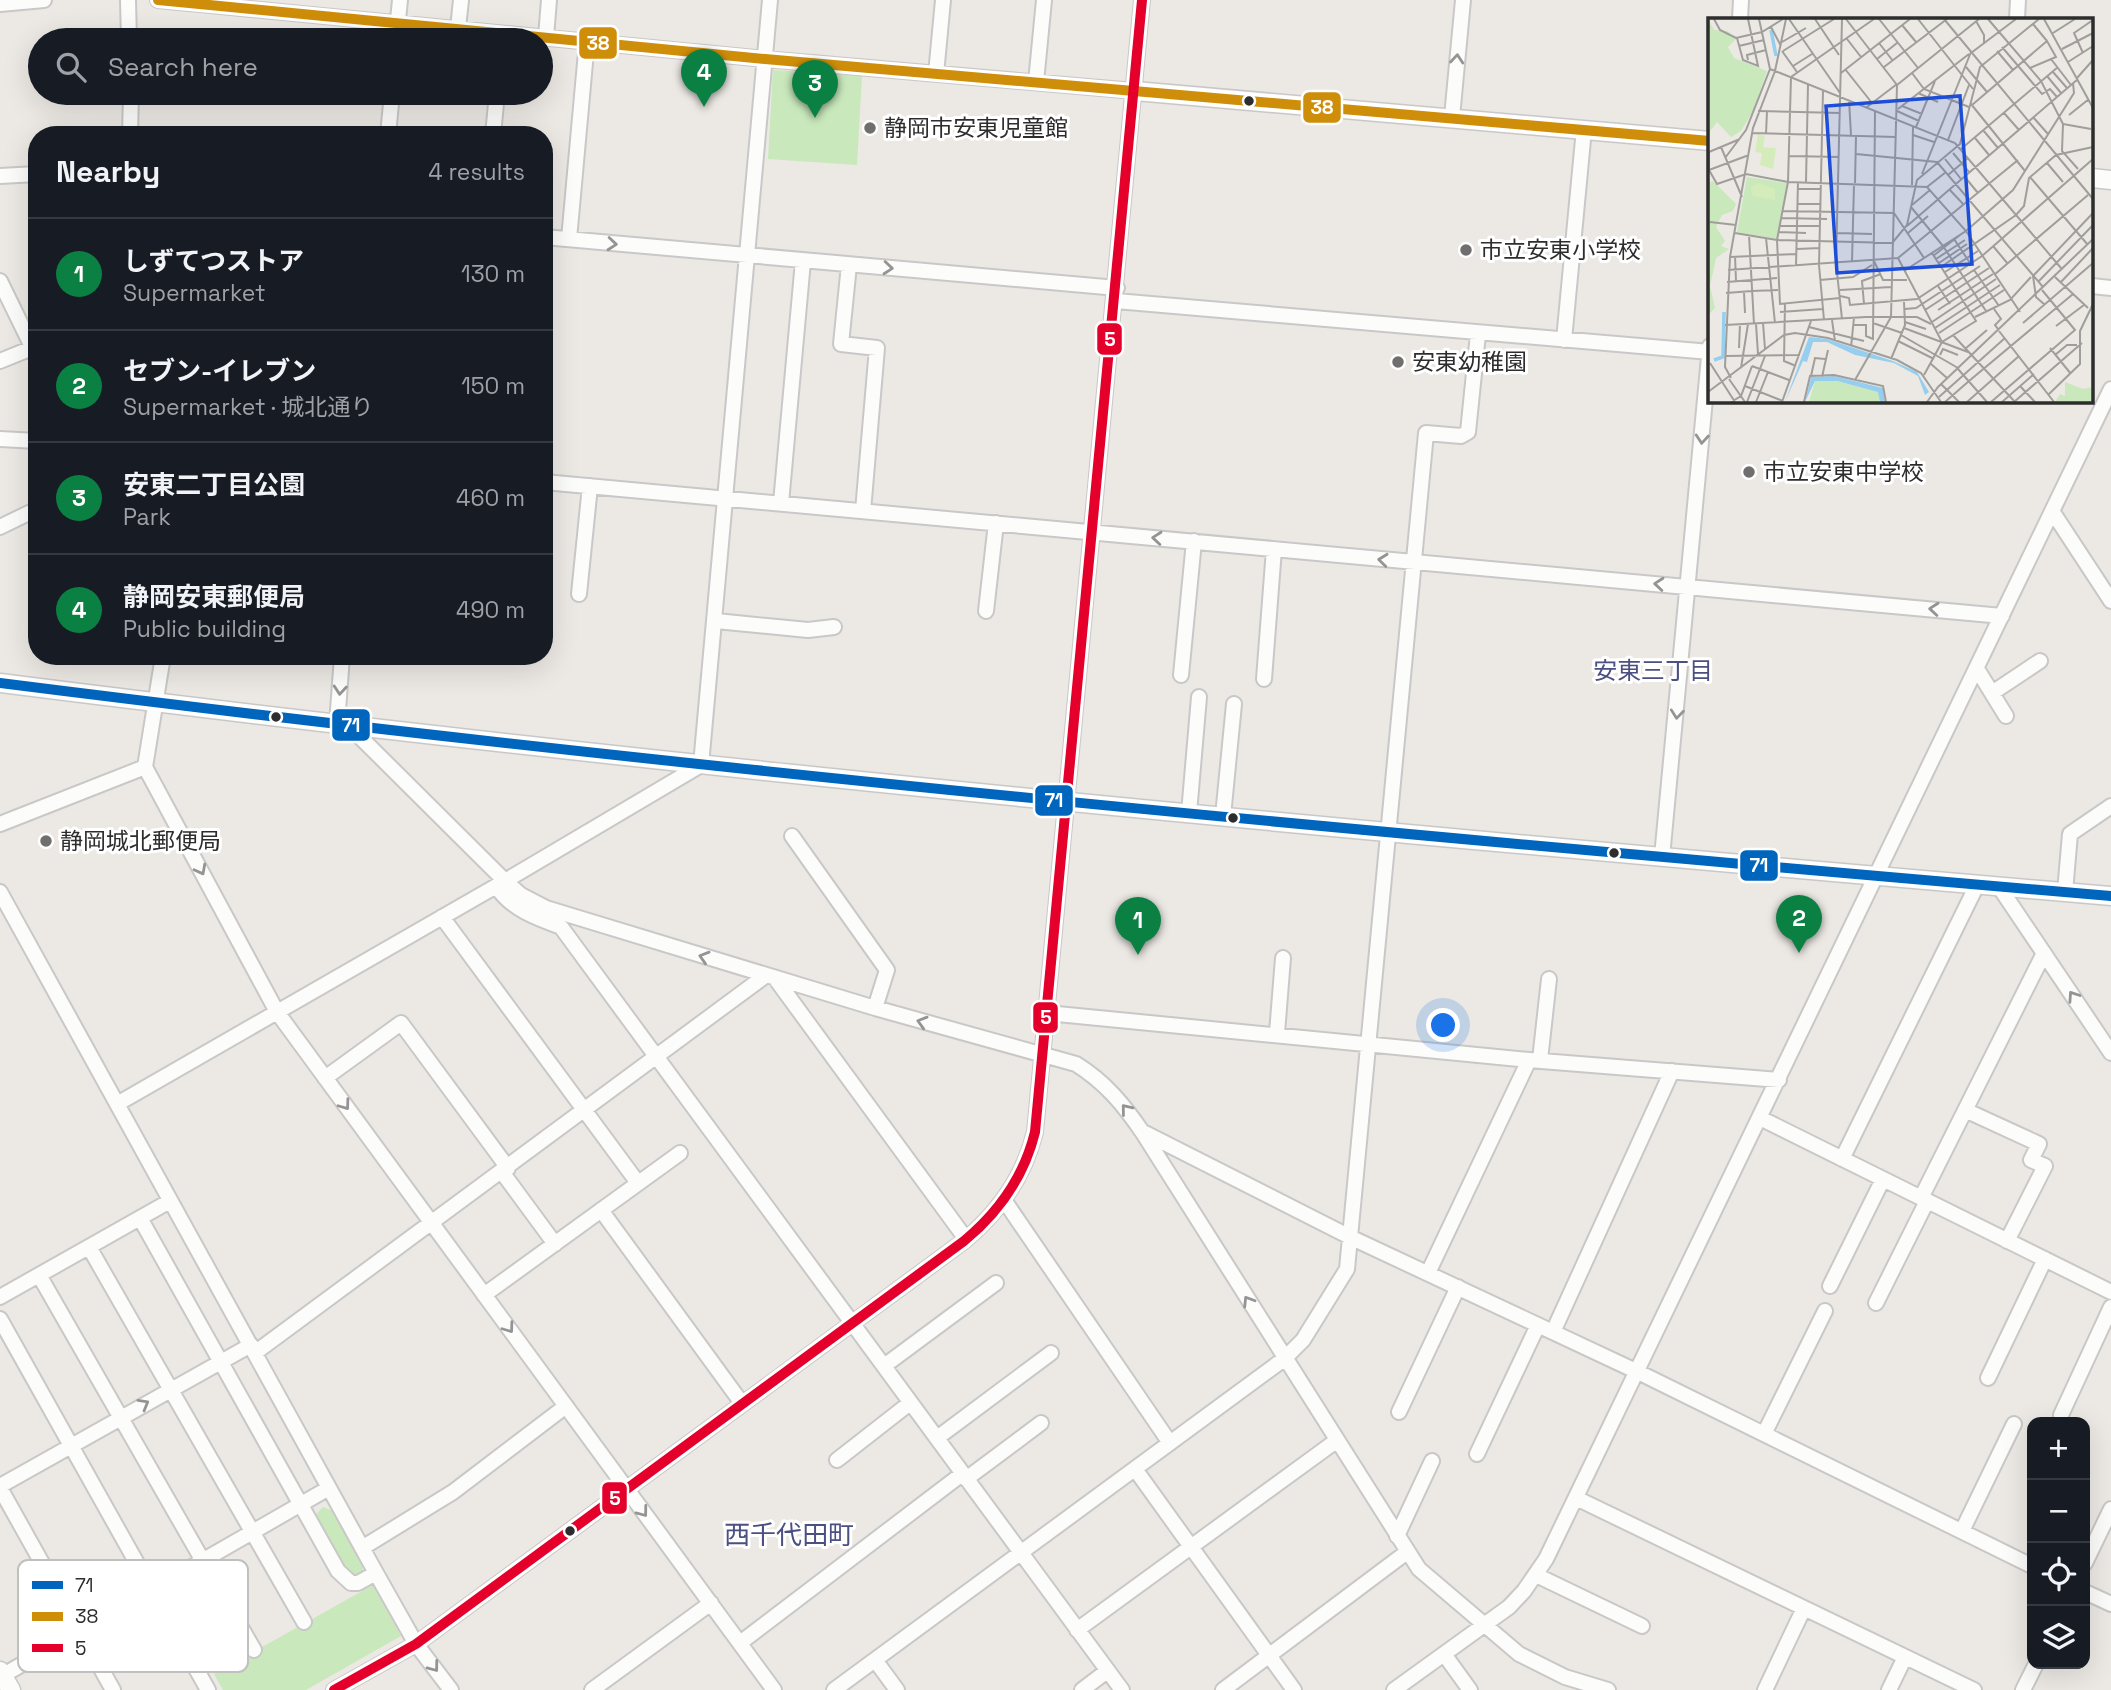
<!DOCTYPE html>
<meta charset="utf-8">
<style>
body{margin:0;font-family:"Space Grotesk","Noto Sans JP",sans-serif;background:#20242c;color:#f1f3f6}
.controls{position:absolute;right:21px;bottom:21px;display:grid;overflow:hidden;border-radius:14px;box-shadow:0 7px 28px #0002}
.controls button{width:63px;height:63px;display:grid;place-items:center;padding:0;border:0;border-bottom:2px solid #363941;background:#171b24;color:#f1f3f6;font:35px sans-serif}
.you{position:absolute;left:1444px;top:1026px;width:24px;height:24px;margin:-18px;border:5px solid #fff;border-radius:50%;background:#1a73e8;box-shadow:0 0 0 10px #1a73e833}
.badge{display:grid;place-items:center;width:46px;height:46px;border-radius:50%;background:#0b8043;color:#fff;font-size:23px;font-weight:700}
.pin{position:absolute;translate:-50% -58px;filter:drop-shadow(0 2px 4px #0008)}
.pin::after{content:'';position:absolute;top:37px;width:24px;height:21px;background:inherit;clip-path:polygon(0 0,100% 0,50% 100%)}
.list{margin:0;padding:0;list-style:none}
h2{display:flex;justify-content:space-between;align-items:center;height:91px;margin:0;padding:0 28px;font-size:30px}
h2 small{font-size:23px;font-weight:400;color:#9ea1a6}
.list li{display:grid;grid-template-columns:46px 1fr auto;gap:21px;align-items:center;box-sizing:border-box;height:112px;padding:0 28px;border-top:2px solid #363941}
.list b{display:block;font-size:26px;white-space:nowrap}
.list p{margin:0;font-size:23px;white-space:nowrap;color:#9ea1a6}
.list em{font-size:23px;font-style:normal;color:#9ea1a6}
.icon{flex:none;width:38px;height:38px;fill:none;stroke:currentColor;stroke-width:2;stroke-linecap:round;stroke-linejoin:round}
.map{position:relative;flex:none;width:2111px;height:1690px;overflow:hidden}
.search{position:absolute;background:#171b24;box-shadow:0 7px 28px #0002;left:28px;top:28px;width:525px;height:77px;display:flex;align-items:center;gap:18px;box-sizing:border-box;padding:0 24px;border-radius:38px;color:#9ea1a6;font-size:26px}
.panel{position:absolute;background:#171b24;box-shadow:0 7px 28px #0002;left:28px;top:126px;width:525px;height:539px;border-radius:28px}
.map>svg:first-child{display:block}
</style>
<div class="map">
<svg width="2111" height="1690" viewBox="0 0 2111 1690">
<rect width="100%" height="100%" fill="#ece9e4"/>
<path fill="#c9e8bc" d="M773,70L862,76L857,165L768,159Z
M323,1507L335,1512L364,1566L360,1577L350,1576L317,1520V1513Z
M373,1585L401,1636L306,1690H223L214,1674Z"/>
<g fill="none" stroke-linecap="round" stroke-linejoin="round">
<g stroke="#c9c8c8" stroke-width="18">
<path id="minor" d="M128,0L129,40
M158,0L765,59L1135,91
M0,4L44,0
M1740,19L1741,0
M2017,19L2018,0
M458,28L461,0
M546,37L549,0
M396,40L400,0
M936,74L943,0
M1036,82L1044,0
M1452,117L1463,0
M130,135L131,93
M388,135L392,93
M493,135L497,93
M0,176L37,174
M544,237L1117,288
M569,239L587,41
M849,265L841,344L877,348L863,511
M0,281L37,357
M2092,286L2111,288
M1116,301L1710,352
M1564,340L1584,129
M0,361L32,348
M0,439L37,441
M544,482L2002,616
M781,503L803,261
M2052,511L2111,601
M0,527L37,509
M579,594L590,486
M986,611L996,523
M716,621L808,630L834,627
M1977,669L2006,716
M1181,675L1194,541
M1264,679L1274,549
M1992,693L2040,661
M337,724L342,656
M349,726L505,881L521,895L546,908L875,1008L1076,1064C1105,1082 1124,1105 1143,1133L1419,1569L1519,1654L1565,1677L1608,1690
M145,767L277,1012L774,1690
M1189,813L1199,697
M1223,816L1234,704
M0,824L145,767L163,656
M792,836L887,970L875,1008
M1662,857L1710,346
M496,886C511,909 536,918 561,927L1122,1690
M2000,888L2111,1053
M0,892L376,1573L416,1644L451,1690
M2065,892L2070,834L2111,806
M442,917L638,1183
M775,978L966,1239
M1047,1013L1529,1060L1779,1080
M1277,1033L1283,958
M1540,1060L1549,979
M325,1078L401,1023L508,1168
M117,1104L505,881L701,765L770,0
M1965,1110L2039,1144L2031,1160L2045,1166L2007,1241
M1760,1118L2111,1292
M1145,1133L1352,1238L1638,1372L2032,1566
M1842,1159L1977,885
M502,1172L555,1244
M1921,1198L2044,953
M1004,1200L1170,1443
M601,1210L741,1402
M140,1218L338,1571L351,1583H358L376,1573
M89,1247L304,1622
M1428,1273L1529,1060
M39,1275L254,1650
M1830,1286L1883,1179
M484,1295L680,1153
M0,1297L170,1201
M1876,1303L1927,1201
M0,1319L208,1690
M1553,1332L1672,1071
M256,1352L765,976
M884,1366L996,1283
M1988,1378L2045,1259
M1399,1412L1458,1287
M2061,1415L2111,1307
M1764,1434L1825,1311
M937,1438L1051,1353
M1477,1454L1538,1325
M837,1460L910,1403
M1135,1469L1294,1690
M966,1479L1041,1423
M0,1486L251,1345
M0,1488L113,1690
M1576,1498L1974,1690
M1962,1531L2014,1424
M1397,1536L1432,1461
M362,1548L453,1492L566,1406
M2085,1563L2111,1509
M1536,1575L1642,1626
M2085,1592L2111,1604
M1077,1630L1336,1441
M740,1643L962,1474
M1444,1654L1470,1690
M875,1660L897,1690
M0,1677L329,1488
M334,1690L416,1644L964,1241C999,1212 1024,1177 1035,1132L1142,0
M592,1690L711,1603
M834,1690L1284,1359L1303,1340L1347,1269L1426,433L1461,436L1468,432L1478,334
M1082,1690L1107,1671
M1223,1690L1407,1552
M1394,1690L1509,1607L1524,1591L1546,1559L2111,389
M1765,1690L1804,1608
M1889,1690L1905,1657
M2023,1690L2036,1664"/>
</g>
<g stroke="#c9c8c8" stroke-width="21">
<path id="tertiary" d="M1135,91L1710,141
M2092,178L2111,180
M0,683C702,772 1406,836 2111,896
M0,1671L11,1690"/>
</g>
<use href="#minor" stroke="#fcfcfb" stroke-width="14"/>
<use href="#tertiary" stroke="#fcfcfb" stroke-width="18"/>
<g stroke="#fff" stroke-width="16">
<path id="bus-1" d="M0,683C702,772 1406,836 2111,896"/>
</g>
<g stroke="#fff" stroke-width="16">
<path id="bus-2" d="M158,0L765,59L1710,141"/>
</g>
<g stroke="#fff" stroke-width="16">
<path id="bus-3" d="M334,1690L416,1644L964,1241C999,1212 1024,1177 1035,1132L1142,0"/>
</g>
<use href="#bus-1" stroke="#0065bd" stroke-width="10"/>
<use href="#bus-2" stroke="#cf8e09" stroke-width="10"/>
<use href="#bus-3" stroke="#e4002b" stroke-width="10"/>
</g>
<defs><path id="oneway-chevron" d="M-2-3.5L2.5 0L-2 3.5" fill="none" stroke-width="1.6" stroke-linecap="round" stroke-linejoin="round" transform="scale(1.75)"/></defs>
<g stroke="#949494">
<use href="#oneway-chevron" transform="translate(1457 59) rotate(-85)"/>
<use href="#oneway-chevron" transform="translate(612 244) rotate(5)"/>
<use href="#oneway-chevron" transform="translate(888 268) rotate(5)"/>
<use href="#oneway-chevron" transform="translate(1702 439) rotate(95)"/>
<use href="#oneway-chevron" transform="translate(1157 538) rotate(-175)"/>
<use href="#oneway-chevron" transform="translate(1383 560) rotate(-174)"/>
<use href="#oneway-chevron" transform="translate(1659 584) rotate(-175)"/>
<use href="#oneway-chevron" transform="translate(1934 609) rotate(-175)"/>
<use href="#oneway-chevron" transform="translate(340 690) rotate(95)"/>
<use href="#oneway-chevron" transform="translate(1677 714) rotate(96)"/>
<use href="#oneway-chevron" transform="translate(201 870) rotate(62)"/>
<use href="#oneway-chevron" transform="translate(704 957) rotate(-163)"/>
<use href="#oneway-chevron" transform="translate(2073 996) rotate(-124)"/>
<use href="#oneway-chevron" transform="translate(922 1022) rotate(-164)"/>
<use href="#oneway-chevron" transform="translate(345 1105) rotate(54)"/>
<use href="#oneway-chevron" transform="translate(1126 1109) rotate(-129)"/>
<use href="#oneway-chevron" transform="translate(1248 1301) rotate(-122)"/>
<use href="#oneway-chevron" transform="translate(509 1328) rotate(54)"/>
<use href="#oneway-chevron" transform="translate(144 1404) rotate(-30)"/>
<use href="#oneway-chevron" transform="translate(643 1512) rotate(53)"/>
<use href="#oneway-chevron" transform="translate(434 1667) rotate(53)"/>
</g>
<g fill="#2d2d2d" stroke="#fff" stroke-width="2.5">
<circle cx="1249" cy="101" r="6"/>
<circle cx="276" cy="717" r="6"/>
<circle cx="1233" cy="818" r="6"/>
<circle cx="1614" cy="853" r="6"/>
<circle cx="570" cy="1531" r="6"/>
</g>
<g fill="#706f6d" stroke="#fff" stroke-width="2.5">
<circle cx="870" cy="128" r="7"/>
<circle cx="1466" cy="250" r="7"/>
<circle cx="1398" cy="362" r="7"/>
<circle cx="1749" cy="472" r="7"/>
<circle cx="46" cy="841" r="7"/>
</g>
<g text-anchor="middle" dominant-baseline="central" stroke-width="6" stroke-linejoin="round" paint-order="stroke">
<g font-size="23" fill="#2d2d2d" stroke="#fff" text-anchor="start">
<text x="884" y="128">静岡市安東児童館</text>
<text x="1480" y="250">市立安東小学校</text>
<text x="1412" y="362">安東幼稚園</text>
<text x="1763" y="472">市立安東中学校</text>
<text x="60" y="841">静岡城北郵便局</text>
</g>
<g font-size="24" fill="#4b4f81" stroke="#fff">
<text x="1653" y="670">安東三丁目</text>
</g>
<g font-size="26" fill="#4b4f81" stroke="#fff">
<text x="789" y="1535">西千代田町</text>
</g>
</g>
<g transform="translate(1708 18)">
<rect width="385" height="385" fill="#ece9e4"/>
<path d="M0,1L6,12L20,13L28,21L20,29L26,40L59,53L45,93L33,113L23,119L9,104L0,116ZM39,159L79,165L69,221L29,214ZM5,163L28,186L25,193L14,197L8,209L17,223L13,228L21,231L8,240L2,268L7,290L0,297V165ZM107,363H128L171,374L172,384H101ZM357,364L375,371L385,369V384H347L352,376L357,378Z" fill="#c9e8bc"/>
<path d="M50,116L57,118L55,129L68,130L65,151L52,147L54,135L47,134ZM50,165L67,171V182L44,178L43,169Z" fill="#d4ecba"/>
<path d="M101,319L119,321L185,343L209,354L221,374L217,377L210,358L186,345L147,337L119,324H105L99,344L95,343L77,384ZM126,358L175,370L177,384H172L170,374L129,363H107L97,384L103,359Z" fill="#95ceef"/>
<path fill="none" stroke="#95ceef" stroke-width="3.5" d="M63,12L68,38M6,342L15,339L16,294"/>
<path fill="none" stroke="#a09e9b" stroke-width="2" d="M6,1L12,12L28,20L54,14L75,1M81,1L132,75M107,1L131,37M138,1L189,67M171,1L210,50M210,1L265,71M236,1L385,181M280,1L333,63L355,106L354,133L370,151M336,1L385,90M268,3L276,17V26M325,6L339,23M194,7L208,24M63,9L73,28M345,15L367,1M29,20L35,42L50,48L40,1M139,21L153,39M74,24L98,10M171,25L185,43M31,28L56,22M294,29L334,76L342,71L349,79M354,31L385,15M74,33L89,54M75,33L126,1M289,33L305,52M263,35L308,1M375,35L366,15L385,2M169,41L189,25M343,41L363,67M40,42L39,37L58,32M360,44L385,28M85,48L104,36M176,49L239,1M258,49L279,74M62,51L247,125L353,250M137,51L164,85M345,54L359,70M133,55L202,1M204,55L216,71L261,89M339,58L353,75M369,60L385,42M189,67L271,1M115,72L111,247L116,302M210,75L230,84M141,82L143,117M263,86L317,153M264,87L339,23L348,39L322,50M194,88L214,96M159,89L189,66M190,91L261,36M50,93L132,95M189,93L211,103M296,95L311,112M361,97L381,81M325,99L340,116M355,106L383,111M208,109L227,63M275,112L290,130M44,115L188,119M58,116L59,93M205,117L226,124M267,120L281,137M32,121L1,134V152L9,166L38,156L80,164L219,169L258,213L312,294M240,122L261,67M13,129L34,179M253,131L350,49M245,135L261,154M148,136L229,144L335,269M81,138L131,139M17,140L38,112L62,51L51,1M237,141L253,161M339,145L355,164M1,152L41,137M214,156L263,34M240,157L260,140M256,158L270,175M322,159L380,227M98,164L100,66M147,165L148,118M204,167L205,108M219,169L238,154M90,171H112M241,171L256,187M385,180V109M90,186H113M204,187L222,172M203,189L235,228M75,193L186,195L216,240M73,200L119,201M2,204L28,207M72,208H112M199,208L370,61M71,214L98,215M27,215L69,222L185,225M129,215L164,216M200,215L220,198M41,217L46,306M58,220L67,305M246,221L262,245M185,224L199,207L209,162L252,126L272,49L331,1M235,228L278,293M285,228L300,246M89,231L112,230M27,238L28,263M225,238L252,217M22,239L89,236M190,240L310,142M228,241L257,222M166,243L175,262H199M144,244L146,166M231,245L259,226M88,248L90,164M233,249L308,197L316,188L321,160L348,137L385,129M20,252L190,240L234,324M266,252L291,288M196,253L258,213L305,172L366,75L365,65M237,254L270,233M286,257L380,177M347,259L380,290M112,262L145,259L164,247M19,264L69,260M330,264L385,207M353,264L385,230M230,268L242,286M132,272L183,269M44,273L70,272M36,274L37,295M18,275L44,273M132,278L141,280L142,287L209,281L274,238L385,141M132,280L72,286L69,222L80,164L83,59L166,1M77,285L76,343L88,348M156,286L154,263L173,256M337,287L328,279L325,258L385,195M197,291L208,290L272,248M286,291L293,301L287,307L290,311M217,292L281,250M230,292L285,256M72,294L115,291M183,299L189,67M267,299L302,282L323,259M134,301L128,245L134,1M124,302L127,323M197,304L218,311M224,304L288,261M55,305L57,331M165,305L194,315M315,305L385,245M48,306L50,336M17,307L158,299H209L223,306M146,307H158V318L165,321L167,93M348,308L376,287M101,309L156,323M196,310L260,334M227,310L292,267M291,313L346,384M231,315L296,272M193,317L250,350M245,317L307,384M190,323L226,341M143,329L146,300M31,330L32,306M342,330L363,356M257,331L279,312M232,337L235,331L250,337M347,337L359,327H369M17,338L92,337M183,341L197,307L196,284M2,345L27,384M223,346L239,360M44,348L81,362M33,350L40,306M250,351L279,384M216,357L234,324L268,303L224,235M103,358L107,340L117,341M114,359L120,332M23,360L17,349L22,239L45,110L67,53L78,1M21,361L37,384M147,362L183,299M261,363L365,276M233,366L251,384M37,368L75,383M312,368L327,384M0,374L76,317L87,315L120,320L189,342L213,355L233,384M341,376L372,346V313L385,286M231,379L297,320M23,384L33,378L44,348M39,384L57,338M48,384L60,354M74,384L103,303M96,384L102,358L126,357L175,368L178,384M219,384L230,369L385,221M237,384L261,363M259,384L311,338M283,384L367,312L334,272M294,384L326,356M306,384L374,325"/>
<path fill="#1d4ed8" fill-opacity="0.15" stroke="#1d4ed8" stroke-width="3.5" d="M252,78L264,246L129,255L118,88Z"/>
<rect width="385" height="385" fill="none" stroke="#2d2d2d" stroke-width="3.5"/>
</g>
<rect x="18" y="1560" width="230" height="112" rx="10" fill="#fff" stroke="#c0c0c0" stroke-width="2"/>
<rect x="32" y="1581" width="31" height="8" fill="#0065bd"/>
<rect x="32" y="1612" width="31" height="9" fill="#cf8e09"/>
<rect x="32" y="1644" width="31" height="8" fill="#e4002b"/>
<g font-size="19" fill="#2d2d2d">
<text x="75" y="1592">71</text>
<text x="75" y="1623">38</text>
<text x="75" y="1655">5</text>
</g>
<g stroke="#fff" stroke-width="2.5">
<rect x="578" y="26" width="40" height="34" rx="7" fill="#cf8e09"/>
<rect x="1302" y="91" width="40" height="33" rx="7" fill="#cf8e09"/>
<rect x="1096" y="322" width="27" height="34" rx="7" fill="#e4002b"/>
<rect x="331" y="708" width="40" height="34" rx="7" fill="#0065bd"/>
<rect x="1034" y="784" width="40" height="33" rx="7" fill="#0065bd"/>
<rect x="1739" y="849" width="40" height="33" rx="7" fill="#0065bd"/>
<rect x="1032" y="1001" width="27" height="33" rx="7" fill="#e4002b"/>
<rect x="601" y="1481" width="27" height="34" rx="7" fill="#e4002b"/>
</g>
<g font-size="19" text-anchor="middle" font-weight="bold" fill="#fff">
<text x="598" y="50">38</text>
<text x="1322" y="114">38</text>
<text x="1110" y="346">5</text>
<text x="351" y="732">71</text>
<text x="1054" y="807">71</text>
<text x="1759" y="872">71</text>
<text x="1046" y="1024">5</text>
<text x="615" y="1505">5</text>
</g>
</svg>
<div class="controls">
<button>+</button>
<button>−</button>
<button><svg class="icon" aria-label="locate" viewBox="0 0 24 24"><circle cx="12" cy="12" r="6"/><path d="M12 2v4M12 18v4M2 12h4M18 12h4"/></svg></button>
<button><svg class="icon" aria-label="layers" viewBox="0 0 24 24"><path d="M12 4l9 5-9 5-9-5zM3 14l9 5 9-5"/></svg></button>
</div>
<div class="you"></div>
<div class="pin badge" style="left:1138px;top:955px">1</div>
<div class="pin badge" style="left:1799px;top:953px">2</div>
<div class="pin badge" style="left:815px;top:118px">3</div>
<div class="pin badge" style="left:704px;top:107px">4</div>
<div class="search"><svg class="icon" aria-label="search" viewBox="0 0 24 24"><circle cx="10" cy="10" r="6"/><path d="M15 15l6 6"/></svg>Search here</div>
<section class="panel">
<h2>Nearby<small>4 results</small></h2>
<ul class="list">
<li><span class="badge">1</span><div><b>しずてつストア</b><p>Supermarket</p></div><em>130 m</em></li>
<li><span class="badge">2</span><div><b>セブン-イレブン</b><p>Supermarket · 城北通り</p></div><em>150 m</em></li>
<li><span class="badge">3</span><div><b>安東二丁目公園</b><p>Park</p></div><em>460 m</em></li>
<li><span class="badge">4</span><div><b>静岡安東郵便局</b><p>Public building</p></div><em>490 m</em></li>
</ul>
</section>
</div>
